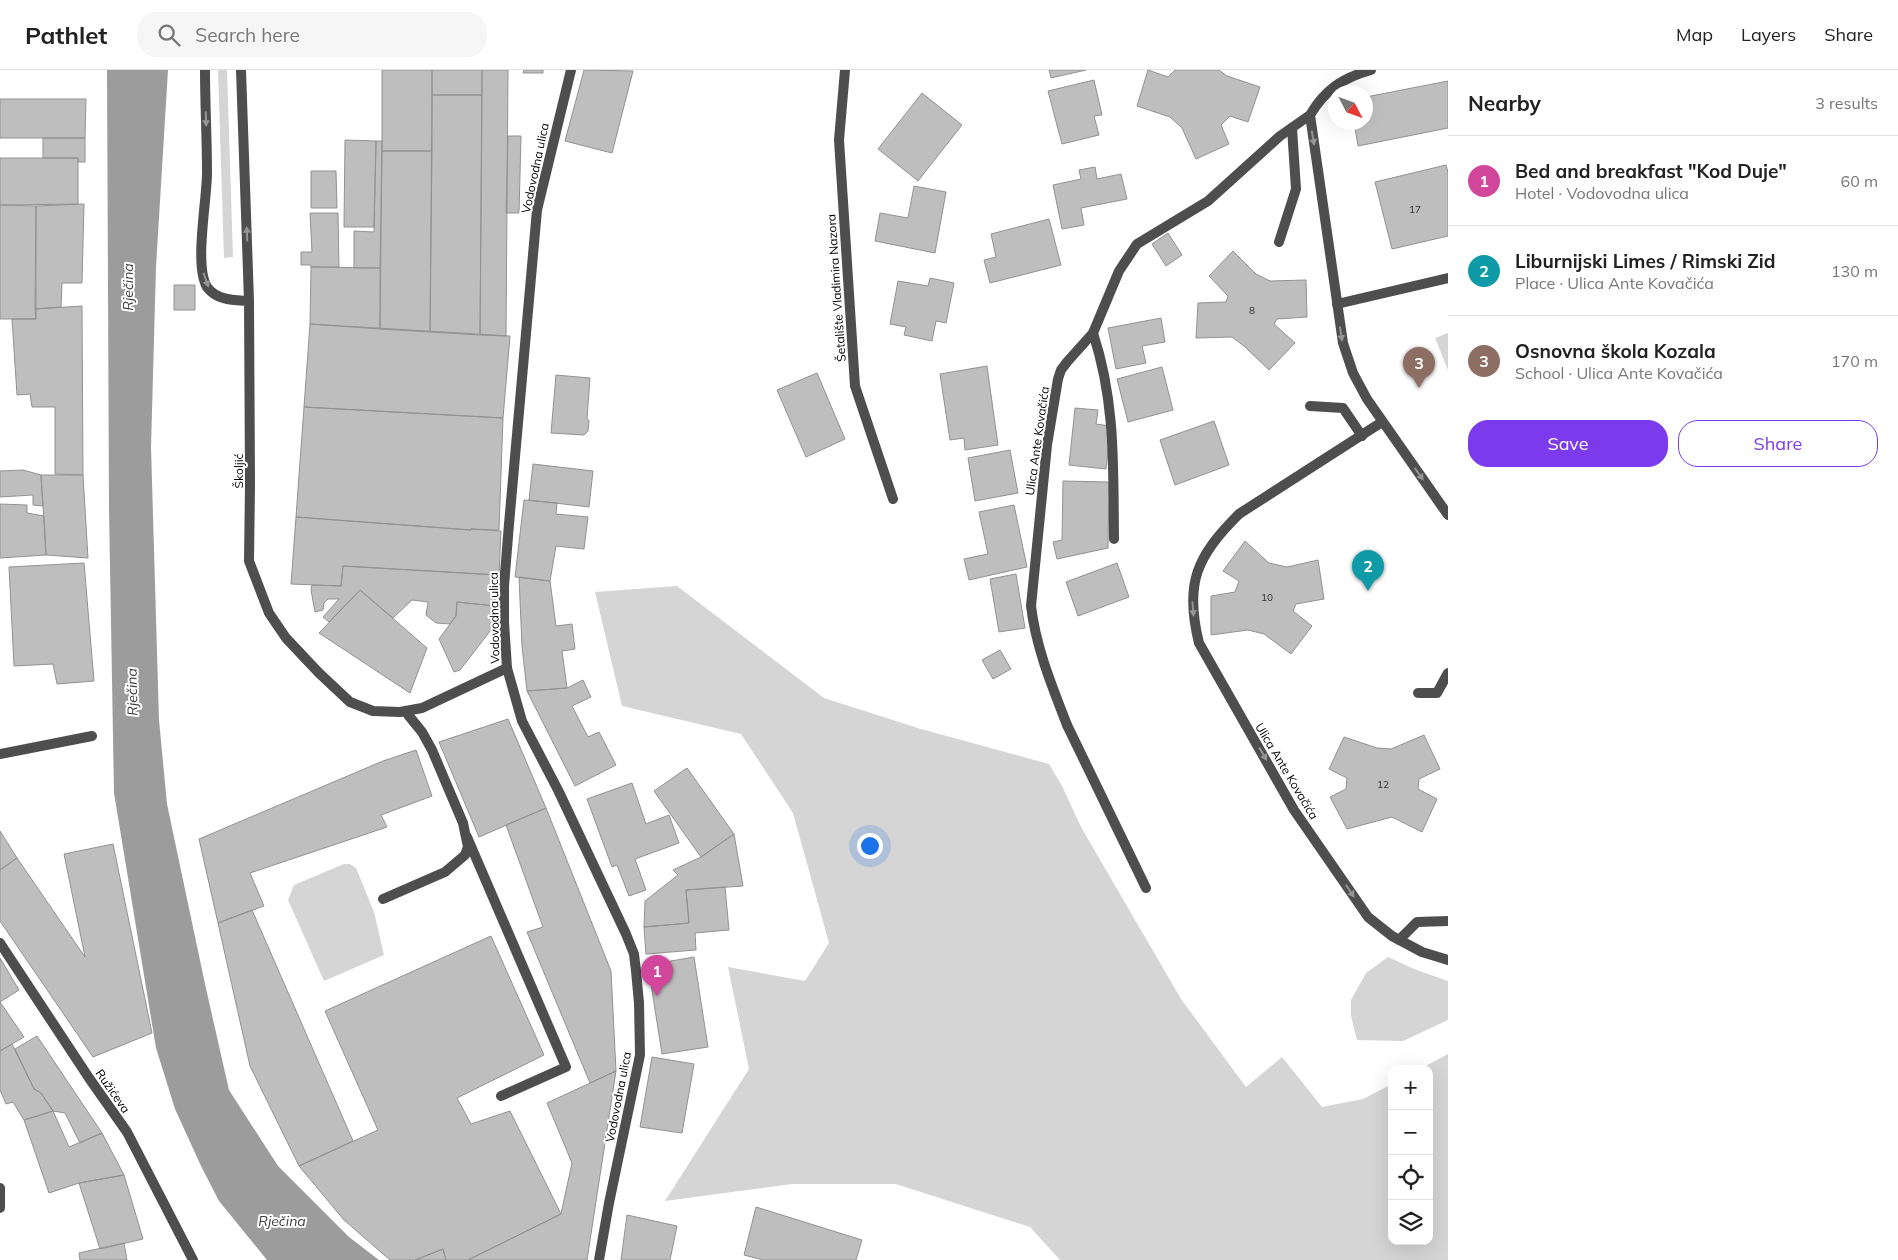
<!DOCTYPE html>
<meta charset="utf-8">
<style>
body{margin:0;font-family:Mulish,sans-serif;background:#f6f6f6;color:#222}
.controls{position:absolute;right:15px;bottom:15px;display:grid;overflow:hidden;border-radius:10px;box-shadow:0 5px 20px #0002}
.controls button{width:45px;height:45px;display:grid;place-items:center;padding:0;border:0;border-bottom:1px solid #e0e0e0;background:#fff;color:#222;font:25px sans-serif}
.compass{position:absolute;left:1328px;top:15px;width:45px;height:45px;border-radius:50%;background:#fff;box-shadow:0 5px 20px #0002;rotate:131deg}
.you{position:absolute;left:869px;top:775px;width:18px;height:18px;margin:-12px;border:4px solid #fff;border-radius:50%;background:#1a73e8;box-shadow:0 0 0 8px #1a73e833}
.badge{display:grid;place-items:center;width:32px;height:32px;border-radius:50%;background:#7c3aed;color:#fff;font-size:16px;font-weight:700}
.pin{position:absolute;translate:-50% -41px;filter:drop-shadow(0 1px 2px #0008)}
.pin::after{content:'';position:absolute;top:26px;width:18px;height:15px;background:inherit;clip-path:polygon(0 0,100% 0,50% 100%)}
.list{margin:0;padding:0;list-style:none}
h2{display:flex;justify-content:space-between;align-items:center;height:65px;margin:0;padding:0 20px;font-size:21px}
h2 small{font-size:16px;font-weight:400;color:#767676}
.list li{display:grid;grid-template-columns:32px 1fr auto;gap:15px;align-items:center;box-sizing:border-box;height:90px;padding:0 20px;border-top:1px solid #e0e0e0}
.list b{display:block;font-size:19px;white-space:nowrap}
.list p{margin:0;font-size:16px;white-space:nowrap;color:#767676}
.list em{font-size:16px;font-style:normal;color:#767676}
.actions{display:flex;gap:10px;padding:15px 20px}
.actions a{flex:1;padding:11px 0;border:1px solid #7c3aed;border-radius:20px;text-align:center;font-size:18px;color:#7c3aed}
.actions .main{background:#7c3aed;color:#fff}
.icon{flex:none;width:28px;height:28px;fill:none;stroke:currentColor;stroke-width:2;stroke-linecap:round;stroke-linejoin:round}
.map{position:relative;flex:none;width:1448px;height:1190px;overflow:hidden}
header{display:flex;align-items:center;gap:30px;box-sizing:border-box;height:70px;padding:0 25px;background:#fff;border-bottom:1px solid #e0e0e0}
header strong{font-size:24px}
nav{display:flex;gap:28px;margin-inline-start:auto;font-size:18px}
.search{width:350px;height:45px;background:#f6f6f6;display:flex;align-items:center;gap:12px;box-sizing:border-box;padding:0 18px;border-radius:20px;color:#767676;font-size:19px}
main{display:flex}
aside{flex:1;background:#fff}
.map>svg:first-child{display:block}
</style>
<header>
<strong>Pathlet</strong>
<div class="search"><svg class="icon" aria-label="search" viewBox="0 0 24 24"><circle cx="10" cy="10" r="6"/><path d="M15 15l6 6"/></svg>Search here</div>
<nav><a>Map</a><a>Layers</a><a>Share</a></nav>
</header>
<main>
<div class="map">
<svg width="1448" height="1190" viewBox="0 0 1448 1190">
<rect width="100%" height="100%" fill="#fff"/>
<path fill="#d5d5d5" d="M218,0H227L233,187L224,188Z
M1448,263V300L1435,268Z
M677,516L824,628L921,659L1049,694L1062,716L1081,757L1181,929L1246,1017L1282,987L1322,1037L1363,1029L1392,1014V1171H1429V999H1420L1448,984V1190H1060L1030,1157L896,1114H792L665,1131L749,999L728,897L805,911L829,873L793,743L741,664L622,636L595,522Z
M344,794H350L356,798L374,842L384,885L324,911L288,830L294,815Z
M1388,887L1414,899L1448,911V950L1403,971L1357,970L1351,946V930L1366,903Z"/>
<path fill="#9c9c9c" d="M107,0H168L156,197L151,377L159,650L167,734L205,914L229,1020L278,1096L349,1167L379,1190H267L219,1131L201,1096L175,1039L156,978L114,723L109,440Z"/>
<path fill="#bebebe" stroke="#929292" d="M382,0H432V81H382Z
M432,0H482V25H432Z
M482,0H508L506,266L480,265Z
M524,0H543V3H523Z
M584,0L633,1L612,83L565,71Z
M1049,0H1086L1051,8Z
M1148,0L1168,7L1175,0H1219L1227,6L1260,17L1248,52L1230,46L1221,55L1229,74L1196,89L1182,58L1170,47L1137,36Z
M1094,10L1102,45L1094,46L1099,65L1062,74L1048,21Z
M1448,11V58L1358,76L1354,52H1366V27Z
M922,23L962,55L918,111L878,79Z
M432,25H482L480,265L430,262Z
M0,29H86L85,68H0Z
M508,66H521L519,143H506Z
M43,68H85V92H78V88H43Z
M345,70L376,71L374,157H344Z
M376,71H382L380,198H354V161L374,162Z
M382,81H432L430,262L380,259Z
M0,88H78V134L0,135Z
M1446,95L1448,102V166L1392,179L1375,112Z
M1095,97L1097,109L1121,104L1127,129L1081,138L1084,155L1062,159L1053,115L1081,109L1079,100Z
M311,101H336L337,138H311Z
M914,116L946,122L935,183L875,171L880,143L908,148Z
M84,134L82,213H62L61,237L35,239L36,136Z
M0,135L36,136V249H0Z
M310,143H338L339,197H311V195H301V182H312Z
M1049,149L1061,195L990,213L984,190L996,187L991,164Z
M1168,163L1182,185L1166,196L1152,174Z
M1233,181L1256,204L1270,211L1306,210L1307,247L1277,249L1274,254L1295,273L1269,300L1244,276L1232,267L1196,268L1198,233L1226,232L1228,226L1209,206Z
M311,197L380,198V259L310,254Z
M930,208L954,213L946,253L936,251L932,271L904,265L906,257L890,254L898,211L928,216Z
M174,215H195V240H174Z
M82,236L83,405L55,404V337H32L30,324L17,325L12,249H36L35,239Z
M1161,248L1165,272L1142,276L1146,293L1116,299L1108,258Z
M310,254L510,266L503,348L304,337Z
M987,296L998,375L965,380L964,368L950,370L940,304Z
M1162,297L1173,340L1128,352L1117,309Z
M817,303L845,369L806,387L777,320Z
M556,305L590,308L587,348L589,351L588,361L584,365L551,363Z
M304,337L503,348L499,460L471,459V460L296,447Z
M1075,338L1098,340L1096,354L1111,356L1106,399L1069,395Z
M1214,351L1229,395L1175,415L1160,370Z
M1010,380L1018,423L975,431L968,388Z
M533,394L593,401L589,437L529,430Z
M23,400L41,405L43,436L33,435V425L0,427V401Z
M41,405H83L88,488L46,485Z
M1063,411L1109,412L1108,478L1057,489L1053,472L1062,470Z
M524,430L557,433L556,444L588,447L584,479L556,476L550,511L515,507Z
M0,434L27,435V443L44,446L46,485L0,488Z
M1014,435L1027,497L969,510L964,489L988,484L979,442Z
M296,447L471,460V459L501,461L499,505L343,496L341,516L291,514Z
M1245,471L1269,493L1287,497L1318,490L1324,529L1296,534L1293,541L1312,556L1291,584L1264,564L1248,560L1211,565V526L1235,522L1239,511L1223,501Z
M84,493L94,611L57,614L53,594L14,596L9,497Z
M1117,493L1129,527L1078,546L1066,512Z
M343,496L497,505L495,536L457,532L456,546L450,554L436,553L426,545L428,532L412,530L393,548L360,520L329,552L323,547L339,529H328L324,533L323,540L315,542L311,520L312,515L341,516Z
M1016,504L1025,558L999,562L990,509Z
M519,507L550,511L556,556L572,554L575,579L562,581L567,618L527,621L522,576Z
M360,520L427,578L410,623L319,563Z
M457,532L495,536L494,556L460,600L454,602L439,569L456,546Z
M1000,580L1011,599L993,609L982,590Z
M583,610L591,627L572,636L588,667L599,662L616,695L575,716L527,621L567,618Z
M508,649L546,738L479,767L439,672Z
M1424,665L1440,699L1419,709L1418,719L1437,729L1422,762L1392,747L1347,759L1330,727L1346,719L1347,708L1329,699L1344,667L1377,678L1391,679Z
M416,680L432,726L381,745L387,757L250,803L264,836L218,853L199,769L383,691Z
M687,698L734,764L701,787L654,721Z
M632,713L646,754L669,745L679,773L635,789L646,820L629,826L617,795L612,797L587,729Z
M546,738L611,901L616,1001L590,1013L527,862L543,857L506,755Z
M0,761L17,788L0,800Z
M734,764L743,816L686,820L689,853L644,857L645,831L678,805L673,800L701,787Z
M113,774L152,963L93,987L0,851V800L17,788L85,887L64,784Z
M725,817L729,860L695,863L696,880L646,884L644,857L689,853L686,820Z
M252,840L353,1071L299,1096L250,996L218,853Z
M491,866L544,985L457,1028L471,1054L510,1041L561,1144L468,1190H446L443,1179L415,1190H390L344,1150L299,1096L378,1060L325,941Z
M694,887L708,977L662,984L648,895Z
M0,888L19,920L0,932Z
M0,932L24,967L0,981Z
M37,966L102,1063L80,1073L65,1043L53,1041L41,1023L34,1019L15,979Z
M12,974L34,1019L41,1023L53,1041L24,1050L13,1032L6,1034L0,1020V981Z
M652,987L694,994L682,1063L640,1057Z
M616,1001L587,1190H468L561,1144L572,1093L547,1033Z
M53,1041L69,1077L102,1063L124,1105L79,1113L49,1123L24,1050Z
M124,1105L143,1169L100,1179L79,1113Z
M756,1137L862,1170L856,1190H763L744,1185Z
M627,1145L677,1156L670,1190H621Z
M124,1173L127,1190H80L79,1183Z
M443,1179L446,1190H415Z"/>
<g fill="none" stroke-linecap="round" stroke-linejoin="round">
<path stroke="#4e4e4e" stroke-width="10" d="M205,0C205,34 207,69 207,103C207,130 194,196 207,217C217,231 235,230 249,231
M241,0L249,231L250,415L249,491L269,543L286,568L319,603L350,632L373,641L400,642L422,638L507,598
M1279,172L1296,119L1292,58
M1337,234L1448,208
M1093,263C1116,333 1113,398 1114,469
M1310,336L1343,338L1362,366
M1418,623H1437L1448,603
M1067,655L1146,818
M0,684L92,666
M467,767L566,997L501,1026
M383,829L445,802L465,785L468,777L463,753L432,680L422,662L405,641
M1399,870L1417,852L1448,851
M0,1118V1138"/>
<path stroke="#4e4e4e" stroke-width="10" d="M571,0L537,140L509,454L504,516V552L507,598L522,651L558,720L626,864L634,884L636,901L639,933L640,985L609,1133L599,1190
M845,0L839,70L855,316L893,429
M1371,0C1342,8 1325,20 1310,45L1343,273L1353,303L1367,329L1448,445
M1382,352L1239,444C1197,486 1184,513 1199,573L1294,740L1368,847L1392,866L1422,882L1448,890
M1067,655C1052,616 1036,578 1031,536L1047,375L1058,309L1061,300L1067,292L1093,263L1119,201L1137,174L1208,131L1280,66L1310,45
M0,873L89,1008L127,1062L193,1190"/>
</g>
<defs><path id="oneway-solid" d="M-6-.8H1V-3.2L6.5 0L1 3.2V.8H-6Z" transform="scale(1.25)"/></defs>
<g fill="#959595">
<use href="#oneway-solid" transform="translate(206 49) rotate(89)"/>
<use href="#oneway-solid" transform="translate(1313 68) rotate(80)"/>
<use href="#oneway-solid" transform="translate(247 164) rotate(-92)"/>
<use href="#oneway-solid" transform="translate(206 210) rotate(70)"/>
<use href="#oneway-solid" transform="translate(1341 264) rotate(82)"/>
<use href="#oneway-solid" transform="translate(1419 404) rotate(55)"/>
<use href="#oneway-solid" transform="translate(1193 539) rotate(86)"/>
<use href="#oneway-solid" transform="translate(1263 684) rotate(60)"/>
<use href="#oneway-solid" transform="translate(1350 821) rotate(56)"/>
</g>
<g text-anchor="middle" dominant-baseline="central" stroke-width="4" stroke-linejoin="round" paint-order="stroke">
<g font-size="10" fill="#303030">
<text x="1415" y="139">17</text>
<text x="1252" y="240">8</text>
<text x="1267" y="527">10</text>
<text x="1383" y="714">12</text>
</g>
<g font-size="12" fill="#000" stroke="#fff">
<text transform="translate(535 98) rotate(-78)">Vodovodna ulica</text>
<text transform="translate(836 218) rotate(-94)">Šetalište Vladimira Nazora</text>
<text transform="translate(1037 371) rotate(-82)">Ulica Ante Kovačića</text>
<text transform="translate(238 401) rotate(-90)">Školjić</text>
<text transform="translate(494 548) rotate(-91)">Vodovodna ulica</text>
<text transform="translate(1287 701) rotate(59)">Ulica Ante Kovačića</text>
<text transform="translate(113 1021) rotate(55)">Ružićeva</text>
<text transform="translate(618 1027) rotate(-79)">Vodovodna ulica</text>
</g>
<g font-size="14" font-style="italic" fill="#3d3d3d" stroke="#fff">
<text transform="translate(128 217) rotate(-90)">Rječina</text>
<text transform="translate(132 622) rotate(-91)">Rječina</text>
<text x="282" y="1151">Rječina</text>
</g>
</g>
</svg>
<div class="controls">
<button>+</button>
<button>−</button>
<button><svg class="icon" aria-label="locate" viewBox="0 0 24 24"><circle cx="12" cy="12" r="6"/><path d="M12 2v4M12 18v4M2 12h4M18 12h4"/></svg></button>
<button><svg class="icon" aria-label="layers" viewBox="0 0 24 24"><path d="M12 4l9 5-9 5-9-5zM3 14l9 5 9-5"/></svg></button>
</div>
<svg class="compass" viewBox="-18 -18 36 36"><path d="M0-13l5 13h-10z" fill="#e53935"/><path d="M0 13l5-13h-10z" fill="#767676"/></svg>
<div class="you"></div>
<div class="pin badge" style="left:657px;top:926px;background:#d1479c">1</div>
<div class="pin badge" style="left:1368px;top:521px;background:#0f9aa8">2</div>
<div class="pin badge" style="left:1419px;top:318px;background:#8d6e63">3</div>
</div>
<aside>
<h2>Nearby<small>3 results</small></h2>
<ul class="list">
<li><span class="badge" style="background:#d1479c">1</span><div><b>Bed and breakfast &quot;Kod Duje&quot;</b><p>Hotel · Vodovodna ulica</p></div><em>60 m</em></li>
<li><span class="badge" style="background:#0f9aa8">2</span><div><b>Liburnijski Limes / Rimski Zid</b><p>Place · Ulica Ante Kovačića</p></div><em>130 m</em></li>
<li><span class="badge" style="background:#8d6e63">3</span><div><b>Osnovna škola Kozala</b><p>School · Ulica Ante Kovačića</p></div><em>170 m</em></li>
</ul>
<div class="actions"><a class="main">Save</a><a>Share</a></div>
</aside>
</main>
